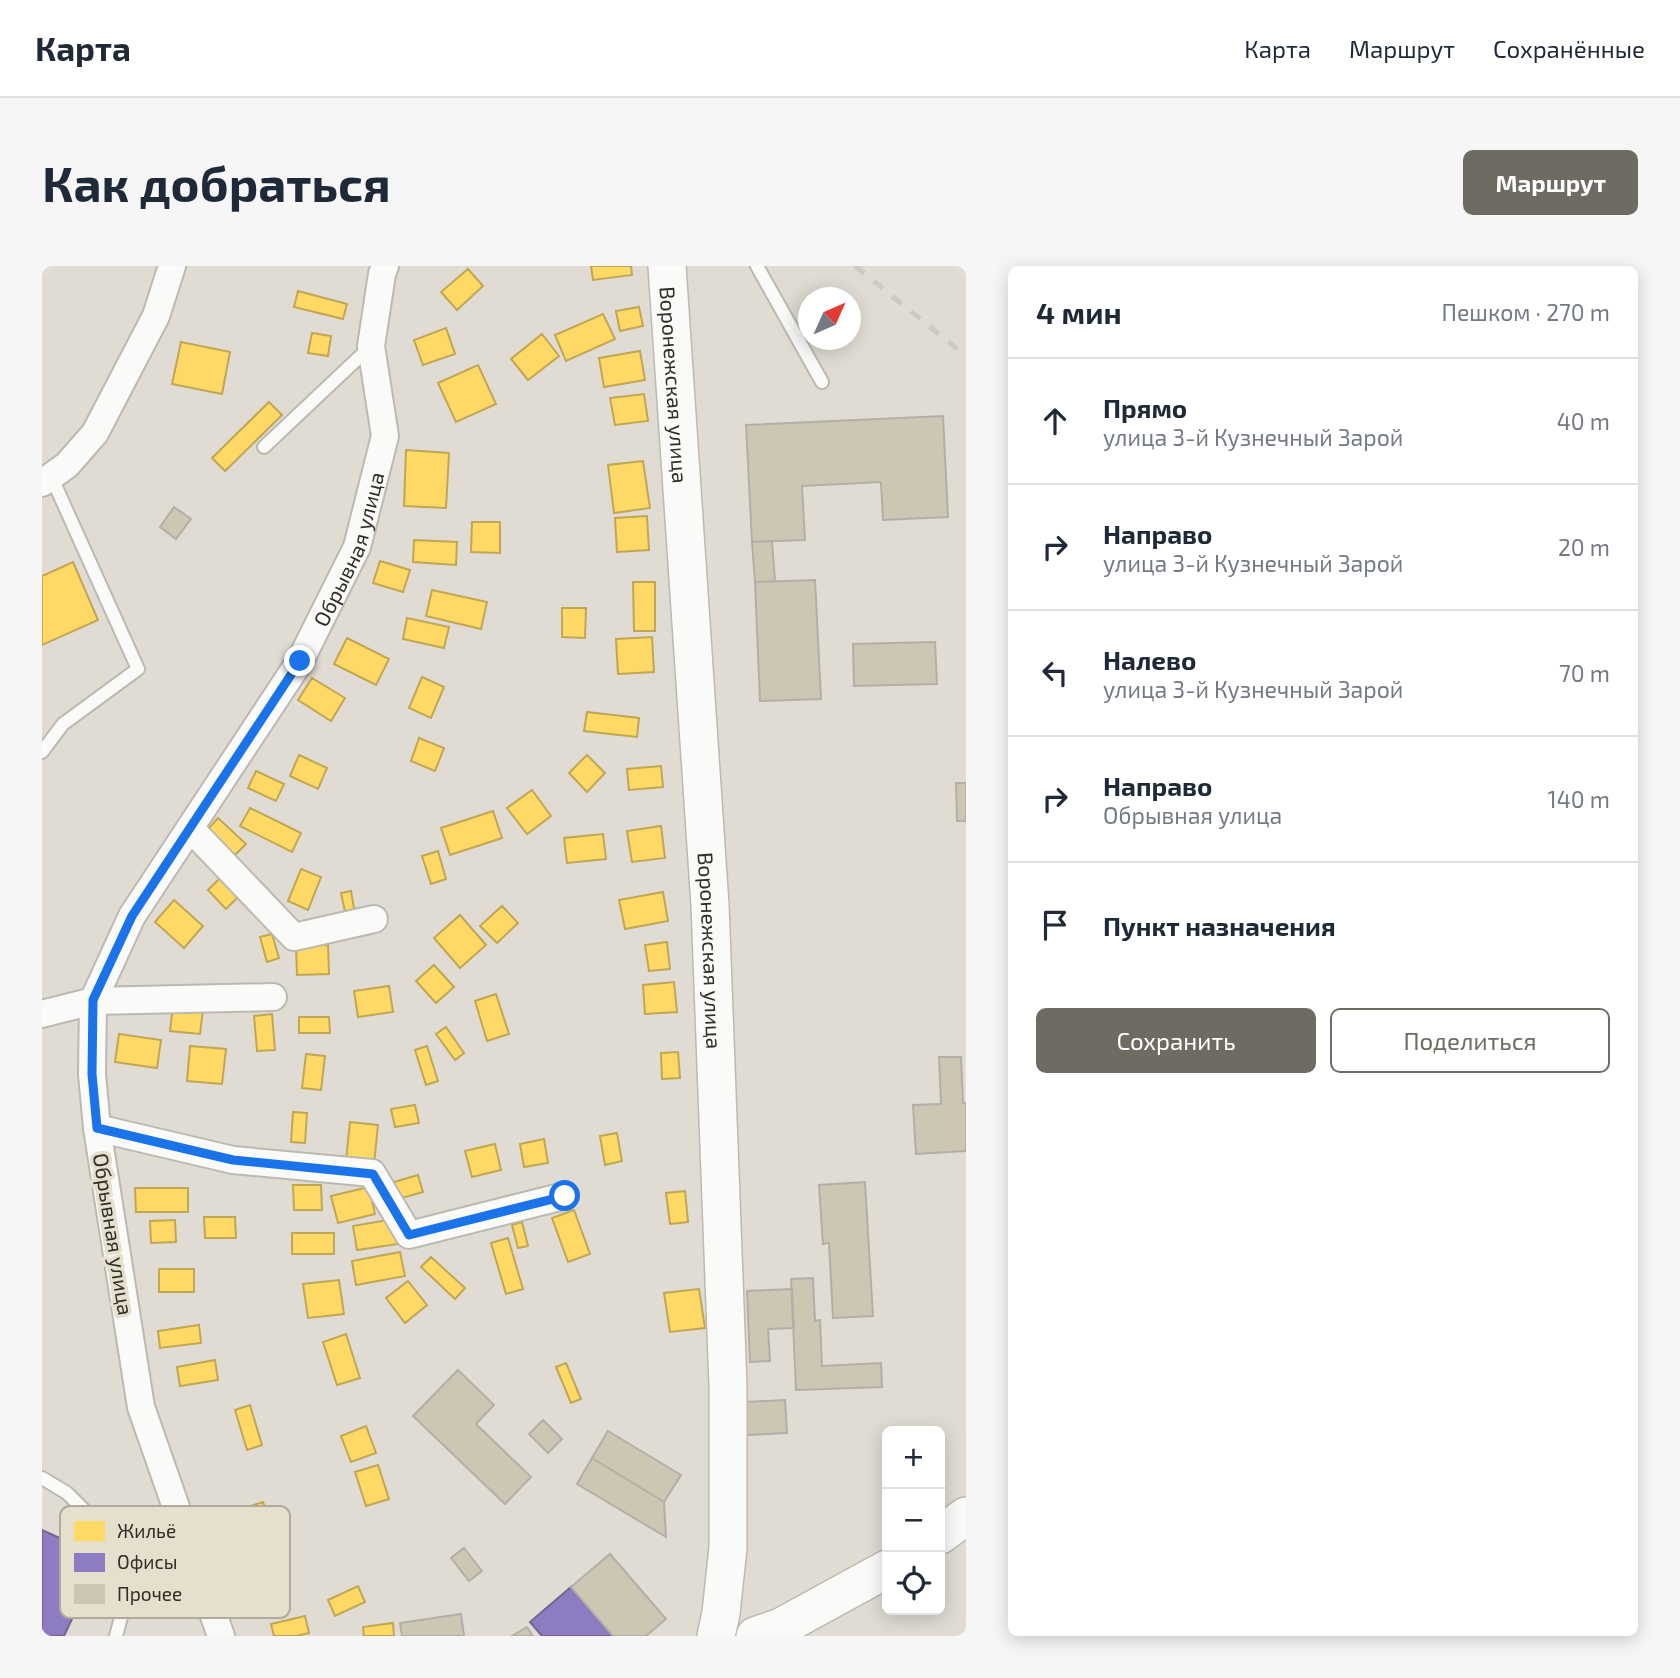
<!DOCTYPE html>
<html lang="ru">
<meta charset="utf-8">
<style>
body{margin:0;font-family:"Exo 2",sans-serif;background:#f6f6f7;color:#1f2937}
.controls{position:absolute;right:21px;bottom:21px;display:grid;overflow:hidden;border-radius:10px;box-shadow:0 4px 18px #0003}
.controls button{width:63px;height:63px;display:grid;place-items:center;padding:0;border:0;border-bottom:2px solid #e0e1e3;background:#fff;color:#1f2937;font:35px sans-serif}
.compass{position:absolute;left:756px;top:21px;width:63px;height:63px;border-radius:50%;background:#fff;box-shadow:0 4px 18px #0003;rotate:45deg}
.stop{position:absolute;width:21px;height:21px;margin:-16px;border:5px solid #1a73e8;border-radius:50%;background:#fff}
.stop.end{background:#1a73e8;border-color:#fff;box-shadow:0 2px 7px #0008}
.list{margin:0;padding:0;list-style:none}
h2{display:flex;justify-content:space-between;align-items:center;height:91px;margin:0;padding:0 28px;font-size:30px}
h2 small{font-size:23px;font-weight:400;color:#747a83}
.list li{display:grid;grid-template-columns:46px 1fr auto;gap:21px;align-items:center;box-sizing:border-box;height:126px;padding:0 28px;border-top:2px solid #e0e1e3}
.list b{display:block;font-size:26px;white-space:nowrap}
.list p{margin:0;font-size:23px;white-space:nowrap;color:#747a83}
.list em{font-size:23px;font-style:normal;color:#747a83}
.actions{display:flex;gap:14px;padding:21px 28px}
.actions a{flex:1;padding:16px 0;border:2px solid #6e6b63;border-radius:10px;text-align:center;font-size:24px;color:#6e6b63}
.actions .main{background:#6e6b63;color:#fff}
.icon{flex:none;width:38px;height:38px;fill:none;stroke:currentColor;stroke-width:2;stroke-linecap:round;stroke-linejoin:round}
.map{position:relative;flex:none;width:924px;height:1370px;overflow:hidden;border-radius:10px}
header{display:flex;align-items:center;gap:42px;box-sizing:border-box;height:98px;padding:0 35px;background:#fff;border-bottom:2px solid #e0e1e3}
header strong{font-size:33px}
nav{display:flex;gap:38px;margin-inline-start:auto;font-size:24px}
.intro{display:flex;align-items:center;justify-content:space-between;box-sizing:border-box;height:168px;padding:0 42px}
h1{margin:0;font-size:49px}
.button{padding:18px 32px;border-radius:10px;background:#6e6b63;color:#fff;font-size:24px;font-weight:700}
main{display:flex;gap:42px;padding:0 42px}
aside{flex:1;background:#fff;border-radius:10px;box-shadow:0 4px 18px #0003}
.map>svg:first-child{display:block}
</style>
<header>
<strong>Карта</strong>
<nav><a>Карта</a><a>Маршрут</a><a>Сохранённые</a></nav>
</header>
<div class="intro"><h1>Как добраться</h1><a class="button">Маршрут</a></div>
<main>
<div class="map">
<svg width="924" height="1370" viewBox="0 0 924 1370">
<rect width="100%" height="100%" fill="#e0dcd3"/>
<path fill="#ffd966" stroke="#c1a653" stroke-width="2" d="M549,0H589L590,9L551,14Z
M426,3L441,20L415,44L399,26Z
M256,25L305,38L301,53L252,41Z
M597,41L601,60L578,65L574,45Z
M561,48L573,73L524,95L513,69Z
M404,62L413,88L381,99L372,74Z
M270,67L289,70L286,90L266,87Z
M500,68L517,90L486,114L469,93Z
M139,76L188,86L180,128L130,118Z
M598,85L603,114L562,121L557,92Z
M436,99L454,138L414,156L396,117Z
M602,128L606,155L573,159L568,132Z
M227,136L240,149L183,205L170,192Z
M364,184L407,187L404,242L362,240Z
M601,195L608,242L572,247L566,199Z
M605,250L607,284L575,286L573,252Z
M430,256H458V287L429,286Z
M372,274L415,276L414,299L371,296Z
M338,295L368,304L361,326L331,317Z
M31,296L56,354L0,379V310Z
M591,316H613V365H592Z
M390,324L445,336L439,363L384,350Z
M520,342H544L543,372L520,371Z
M365,352L407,361L402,382L361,373Z
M610,371L612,406L576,408L574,373Z
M305,372L347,393L334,419L292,398Z
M380,411L402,421L389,452L367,442Z
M270,412L303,432L289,455L256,434Z
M545,446L597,452L595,471L542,465Z
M377,472L402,482L393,505L369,495Z
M257,489L285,502L276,523L248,510Z
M545,489L563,507L545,526L527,507Z
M619,500L621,521L587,524L585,503Z
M214,505L242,518L234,535L206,522Z
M490,524L509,550L485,568L465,542Z
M208,542L259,567L250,586L198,560Z
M451,545L460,572L408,589L399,562Z
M176,552L204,578L193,589L166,563Z
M619,560L623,592L590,596L585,565Z
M561,568L564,593L525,597L522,572Z
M396,585L404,613L389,618L380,590Z
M259,603L279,611L266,644L246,635Z
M181,609L199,628L184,643L166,624Z
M309,625L313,648L304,650L299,627Z
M621,626L626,655L583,663L577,634Z
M132,634L161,660L142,682L113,656Z
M460,640L476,657L455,677L438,660Z
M418,649L444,679L418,702L392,672Z
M230,668L237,692L225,696L218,671Z
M625,676L628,703L607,705L603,679Z
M286,679L287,708L255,709L254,680Z
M392,699L412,721L394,737L374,715Z
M632,716L635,746L603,748L601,719Z
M347,720L351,746L316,751L312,725Z
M454,728L467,768L445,775L433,735Z
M131,739L161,743L158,768L128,765Z
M230,748L233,784L215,785L212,750Z
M257,751H287L288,767H257Z
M404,761L422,787L413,794L394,768Z
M77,768L119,774L115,802L73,796Z
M148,780L184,783L180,818L145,815Z
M385,780L396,815L384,819L373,784Z
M636,786L638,812L620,813L619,787Z
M264,788L283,790L279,824L260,822Z
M373,839L377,857L353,861L349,843Z
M251,846L265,847L263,877L249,876Z
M308,856L336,859L332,898L304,895Z
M575,867L580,895L563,899L558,870Z
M502,873L506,897L482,901L478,878Z
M453,878L459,904L430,911L423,885Z
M376,909L381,926L356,933L352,916Z
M251,919H279L280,944H252Z
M327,921L333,948L296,957L289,930Z
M93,922H146V946H94Z
M643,925L646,956L628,958L624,927Z
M532,944L548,988L526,996L510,952Z
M162,951H193L194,972H163Z
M352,953L356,978L315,984L311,960Z
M133,954L134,976L109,977L108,955Z
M480,956L486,980L476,982L470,959Z
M250,967H292V988H250Z
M466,972L481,1023L464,1028L449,977Z
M358,986L363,1010L314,1019L310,995Z
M389,991L423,1022L413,1033L379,1001Z
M117,1003H152V1026H117Z
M297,1014L302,1048L266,1052L261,1018Z
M366,1015L385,1039L363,1057L344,1032Z
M657,1023L663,1062L628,1066L622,1027Z
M157,1059L159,1077L118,1082L116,1065Z
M304,1068L318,1112L295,1119L281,1076Z
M173,1094L176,1114L138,1120L135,1101Z
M524,1097L539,1133L529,1137L514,1101Z
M208,1139L220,1179L205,1184L193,1144Z
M324,1160L334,1187L309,1196L299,1170Z
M336,1199L347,1233L324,1240L313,1206Z
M221,1236L229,1260L197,1270L189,1246Z
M316,1320L323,1336L293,1350L286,1334Z
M263,1350L267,1367L254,1370H232L229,1358Z
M351,1357L352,1370H322L321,1361Z"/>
<path fill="#8e7cc3" stroke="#726594" stroke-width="2" d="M0,1264L59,1291L22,1370H0Z
M529,1321L571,1370H500L488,1356Z"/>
<path fill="#cdc6b2" stroke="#b2afa8" stroke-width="2" d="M901,150L906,251L841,254L839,216L760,220L763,274L710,276L704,159Z
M132,241L149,253L134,273L118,261Z
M730,275L733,315L713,316L710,276Z
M773,314L779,433L718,435L713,316Z
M893,376L895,418L812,420L811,378Z
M914,517H924V555H915Z
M897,791H919L921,837H924V885L874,888L871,839L899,838Z
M823,916L831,1050L791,1052L787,977L781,978L777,919Z
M771,1012L773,1055L778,1054L780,1100L839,1097L840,1121L754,1124L749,1013Z
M750,1023L752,1062L726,1063L728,1095L708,1096L705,1025Z
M416,1104L452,1139L434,1158L489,1211L463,1238L371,1150Z
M743,1134L745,1167L705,1169L703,1136Z
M501,1154L520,1173L506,1187L487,1168Z
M566,1165L639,1209L622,1236L550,1192Z
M550,1192L622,1236L624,1271L535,1218Z
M422,1282L440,1305L427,1315L409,1292Z
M568,1288L624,1353L604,1370H571L529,1321Z
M419,1348L422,1370H360L358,1357Z
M485,1361L491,1370H470Z"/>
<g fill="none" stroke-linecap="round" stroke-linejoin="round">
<g stroke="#bcb9b2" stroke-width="16">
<path id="lane" d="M715,0L780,116
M222,181L329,80
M0,486L21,458L96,403L9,210
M0,1212L25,1227L63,1265L78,1306L79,1351L74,1370"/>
</g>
<g stroke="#bcb9b2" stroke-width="30">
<g id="street">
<path d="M0,217L25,199L53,167L114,50L130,0"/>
<path d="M148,562L252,671L332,653"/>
<path d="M0,748L51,735L231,731"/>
<path d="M55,862L191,894L330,907L367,969L522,930"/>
<path id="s1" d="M179,1370L99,1141L55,862L50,808L51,735L90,650L258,395L315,281L343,170L329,80L340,8L343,0"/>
</g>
</g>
<g stroke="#bcb9b2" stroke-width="40">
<g id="secondary">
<path id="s2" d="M625,0L668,639L686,1120V1282L679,1347L674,1370"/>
<path d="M898,1269L924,1250"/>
<path d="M713,1370L739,1361L845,1303"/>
</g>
</g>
<use href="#lane" stroke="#fafaf8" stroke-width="12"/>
<use href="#street" stroke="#fafaf8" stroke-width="26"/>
<use href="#secondary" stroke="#fafaf8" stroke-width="37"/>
<path stroke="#cbcac7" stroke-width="5" stroke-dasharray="12 12" stroke-linecap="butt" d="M813,0L924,90"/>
</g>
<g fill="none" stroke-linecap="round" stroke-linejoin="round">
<path stroke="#1a73e8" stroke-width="9" d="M258,395L90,650L51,734L50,808L55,862L191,894L331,908L367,969L523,930"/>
</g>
<g text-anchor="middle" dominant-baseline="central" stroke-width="7" stroke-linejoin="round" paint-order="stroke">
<g font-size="21" fill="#302e27" stroke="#e5dfce">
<text stroke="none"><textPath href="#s2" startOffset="119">Воронежская улица</textPath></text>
<text stroke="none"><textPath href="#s1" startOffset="1174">Обрывная улица</textPath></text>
<text stroke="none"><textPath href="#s2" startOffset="686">Воронежская улица</textPath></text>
<text transform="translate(72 968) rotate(81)">Обрывная улица</text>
</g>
</g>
<rect x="18" y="1240" width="230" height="112" rx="10" fill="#e5dfce" stroke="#afaa9c" stroke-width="2"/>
<rect x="32" y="1255" width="31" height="20" fill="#ffd966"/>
<rect x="32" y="1287" width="31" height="19" fill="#8e7cc3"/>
<rect x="32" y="1318" width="31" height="20" fill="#cdc6b2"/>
<g font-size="19" fill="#302e27">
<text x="75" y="1272">Жильё</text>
<text x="75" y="1303">Офисы</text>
<text x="75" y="1335">Прочее</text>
</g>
</svg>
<div class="controls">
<button>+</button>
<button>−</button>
<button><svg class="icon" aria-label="locate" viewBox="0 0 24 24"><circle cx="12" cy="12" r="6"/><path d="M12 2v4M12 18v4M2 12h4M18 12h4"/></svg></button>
</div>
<svg class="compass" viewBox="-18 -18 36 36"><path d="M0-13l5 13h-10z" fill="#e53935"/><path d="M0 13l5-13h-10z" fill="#747a83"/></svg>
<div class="stop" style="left:523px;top:930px"></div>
<div class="stop end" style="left:258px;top:395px"></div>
</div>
<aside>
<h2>4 мин<small>Пешком · 270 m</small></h2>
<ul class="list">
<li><svg class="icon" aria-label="ahead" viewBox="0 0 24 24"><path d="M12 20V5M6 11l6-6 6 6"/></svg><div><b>Прямо</b><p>улица 3-й Кузнечный Зарой</p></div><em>40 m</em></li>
<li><svg class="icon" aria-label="right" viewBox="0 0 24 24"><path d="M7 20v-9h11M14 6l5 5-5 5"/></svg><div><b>Направо</b><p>улица 3-й Кузнечный Зарой</p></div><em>20 m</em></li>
<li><svg class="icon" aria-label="left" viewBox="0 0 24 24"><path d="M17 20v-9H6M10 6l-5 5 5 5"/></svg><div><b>Налево</b><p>улица 3-й Кузнечный Зарой</p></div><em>70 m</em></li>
<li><svg class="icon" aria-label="right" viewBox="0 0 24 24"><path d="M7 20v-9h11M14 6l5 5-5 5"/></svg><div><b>Направо</b><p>Обрывная улица</p></div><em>140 m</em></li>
<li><svg class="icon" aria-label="arrive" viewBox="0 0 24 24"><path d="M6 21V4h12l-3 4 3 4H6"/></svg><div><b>Пункт назначения</b></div></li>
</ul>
<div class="actions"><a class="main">Сохранить</a><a>Поделиться</a></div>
</aside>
</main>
